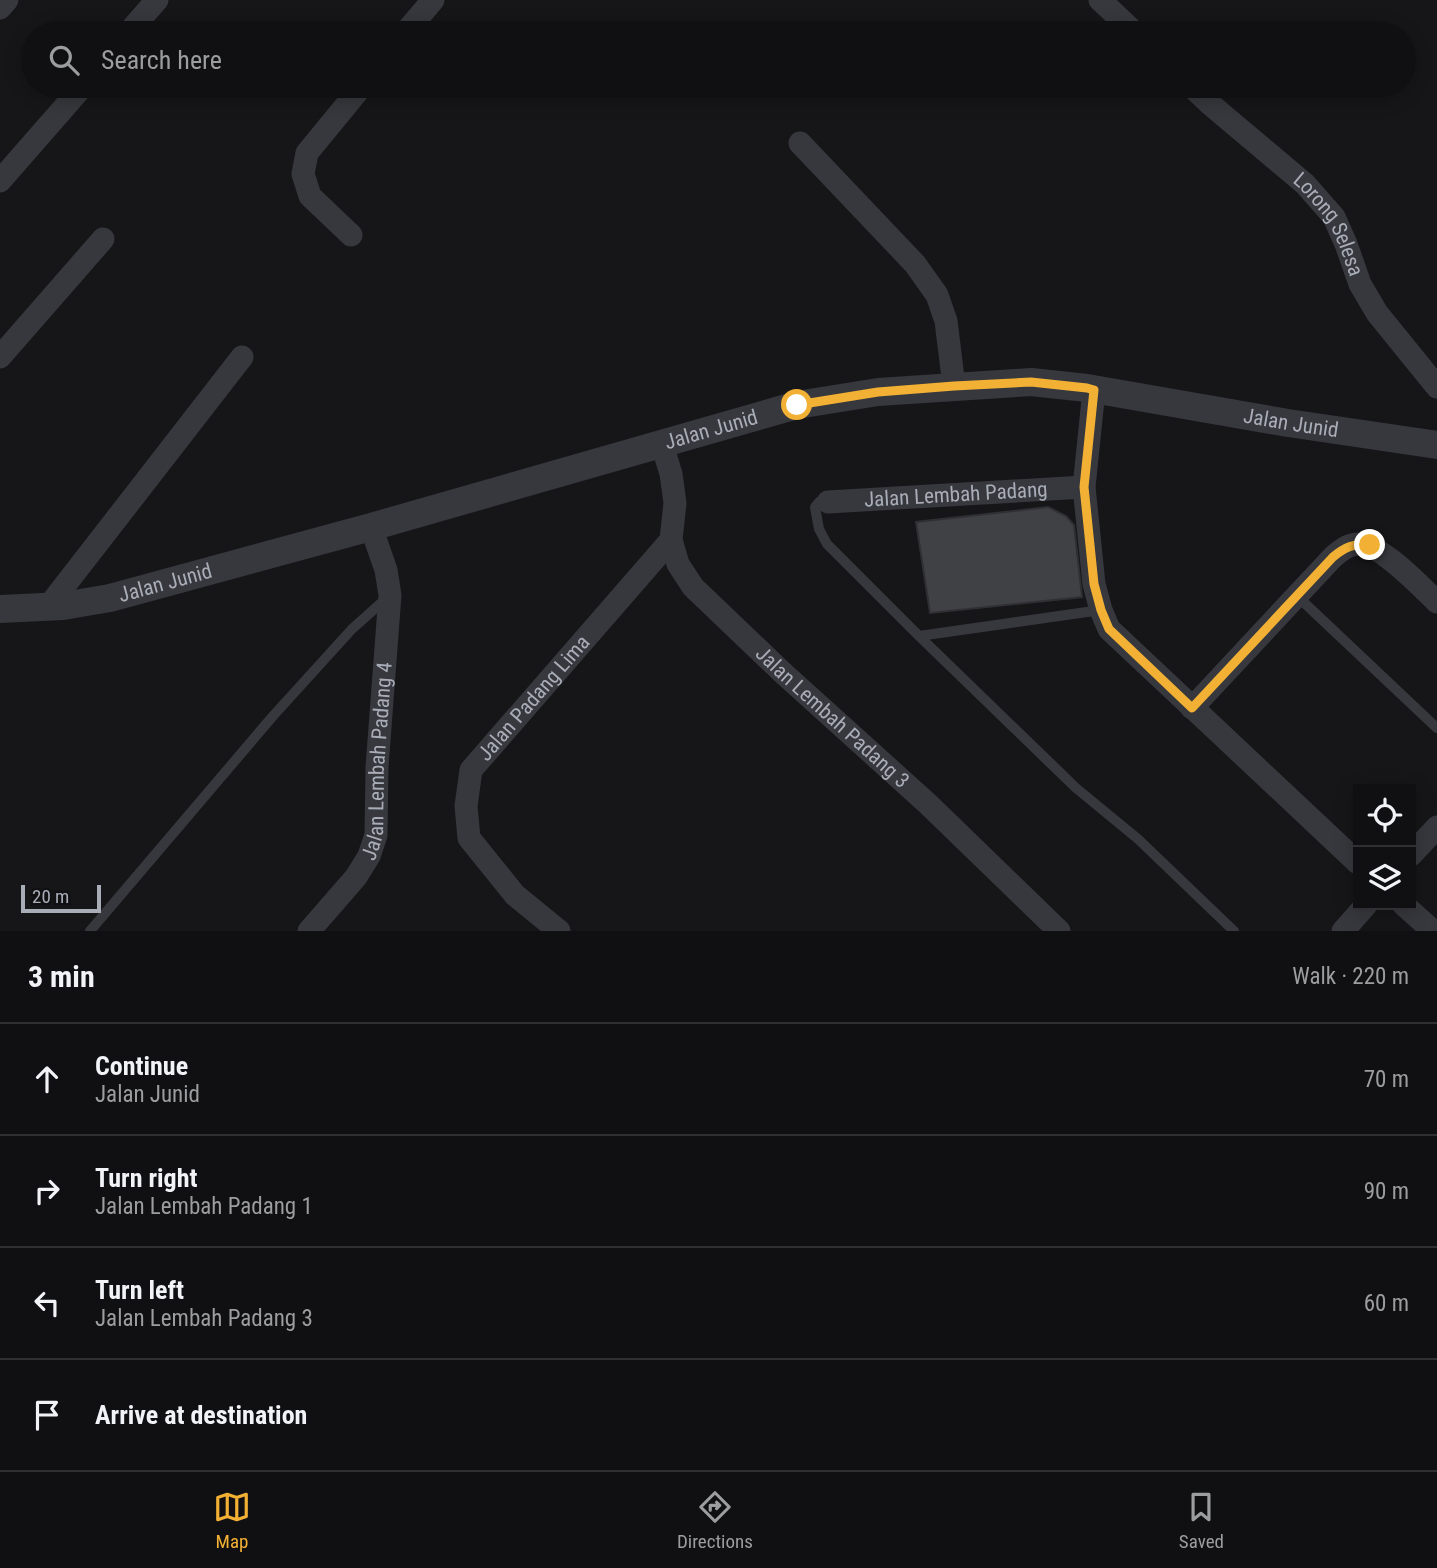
<!DOCTYPE html>
<meta charset="utf-8">
<style>
body{margin:0;font-family:"Roboto Condensed",sans-serif;background:#1e1e20;color:#f1f3f6}
.controls{position:absolute;right:21px;bottom:21px;display:grid;overflow:hidden;border-radius:0px;box-shadow:0 4px 18px #0003}
.controls button{width:63px;height:63px;display:grid;place-items:center;padding:0;border:0;border-bottom:2px solid #303032;background:#101012;color:#f1f3f6;font:35px sans-serif}
.scale{position:absolute;left:21px;bottom:18px;width:80px;box-sizing:border-box;padding-left:7px;border:4px solid #a8adb8;border-top:0;font-size:19px;line-height:24px;white-space:nowrap;color:#a8adb8;-webkit-text-stroke:5px #111113;paint-order:stroke}
.stop{position:absolute;width:21px;height:21px;margin:-16px;border:5px solid #f2b134;border-radius:50%;background:#fff}
.stop.end{background:#f2b134;border-color:#fff;box-shadow:0 2px 7px #0008}
.list{margin:0;padding:0;list-style:none}
h2{display:flex;justify-content:space-between;align-items:center;height:91px;margin:0;padding:0 28px;font-size:30px}
h2 small{font-size:23px;font-weight:400;color:#9c9d9f}
.list li{display:grid;grid-template-columns:46px 1fr auto;gap:21px;align-items:center;box-sizing:border-box;height:112px;padding:0 28px;border-top:2px solid #303032}
.list b{display:block;font-size:26px;white-space:nowrap}
.list p{margin:0;font-size:23px;white-space:nowrap;color:#9c9d9f}
.list em{font-size:23px;font-style:normal;color:#9c9d9f}
.icon{flex:none;width:38px;height:38px;fill:none;stroke:currentColor;stroke-width:2;stroke-linecap:round;stroke-linejoin:round}
.map{position:relative;flex:none;width:1437px;height:931px;overflow:hidden}
.search{position:absolute;background:#101012;box-shadow:0 4px 18px #0003;left:21px;right:21px;top:21px;height:77px;display:flex;align-items:center;gap:18px;box-sizing:border-box;padding:0 24px;border-radius:38px;color:#9c9d9f;font-size:26px}
.sheet{height:539px;background:#101012}
nav{display:flex;justify-content:space-around;align-items:center;box-sizing:border-box;height:98px;border-top:2px solid #303032;background:#101012;font-size:19px;color:#9c9d9f}
nav a{display:grid;justify-items:center;gap:4px}
nav .on{color:#f2b134}
.map>svg:first-child{display:block}
</style>
<div class="map">
<svg width="1437" height="931" viewBox="0 0 1437 931">
<rect width="100%" height="100%" fill="#161618"/>
<path fill="#404145" stroke="#303034" stroke-width="2" d="M1048,507L1066,516L1074,525L1082,597L930,613L916,522Z"/>
<g fill="none" stroke-linecap="round" stroke-linejoin="round">
<path stroke="#37383d" stroke-width="10" d="M828,502H819L815,507L819,529L827,544L919,636L1076,788L1138,839L1234,931
M1297,596L1437,728
M919,636L1101,610
M90,931L273,716L352,629L389,596"/>
<g stroke="#37383d" stroke-width="23">
<path d="M1100,0L1135,33"/>
<path d="M0,8L7,0"/>
<path d="M128,33L157,0"/>
<path d="M405,33L433,0"/>
<path id="s1" d="M1191,86L1210,104L1305,184L1334,217L1346,244L1360,284L1377,313L1437,387"/>
<path d="M800,143L915,264L937,295L946,321L954,386"/>
<path d="M0,181L83,86"/>
<path d="M351,235L310,196L303,174L307,153L362,86"/>
<path d="M0,357L103,239"/>
<path d="M1094,390L1084,487L1094,584L1101,610L1109,629L1358,863"/>
<path id="s2" d="M662,444L671,474L675,503L671,540L678,564L693,587L783,673L928,804L1059,931"/>
<path id="s3" d="M828,502L1084,487"/>
<path d="M48,607L242,357"/>
<path d="M1192,708L1333,557C1340,551 1347,545 1357,544C1378,541 1421,587 1437,602"/>
<path d="M1411,855L1437,827"/>
<path d="M1404,905L1433,931"/>
<path id="s4" d="M309,931L356,877L369,856L376,835L377,767L390,595L386,570L371,527"/>
<path id="s5" d="M559,931L515,895L469,838L466,806L471,770L671,540"/>
<path d="M1343,931L1366,905"/>
</g>
<path stroke="#37383d" stroke-width="28" id="s6" d="M0,609L63,606L110,598L371,527L797,405L878,392L1031,382L1087,388L1288,423L1437,445"/>
</g>
<g fill="none" stroke-linecap="round" stroke-linejoin="round">
<path stroke="#f2b134" stroke-width="9" d="M797,405L878,392L954,386L1031,382L1087,388L1094,390L1084,487L1094,584L1101,610L1109,629L1192,708L1333,557C1345,547 1354,543 1370,545"/>
</g>
<g text-anchor="middle" dominant-baseline="central" stroke-width="5" stroke-linejoin="round" paint-order="stroke">
<g font-size="21" fill="#a8adb8" stroke="#111113">
<text stroke="none"><textPath href="#s1" startOffset="198">Lorong Selesa</textPath></text>
<text stroke="none"><textPath href="#s6" startOffset="1323">Jalan Junid</textPath></text>
<text stroke="none"><textPath href="#s6" startOffset="735">Jalan Junid</textPath></text>
<text stroke="none"><textPath href="#s3" startOffset="128">Jalan Lembah Padang</textPath></text>
<text stroke="none"><textPath href="#s6" startOffset="168">Jalan Junid</textPath></text>
<text stroke="none"><textPath href="#s5" startOffset="294">Jalan Padang Lima</textPath></text>
<text stroke="none"><textPath href="#s2" startOffset="341">Jalan Lembah Padang 3</textPath></text>
<text stroke="none"><textPath href="#s4" startOffset="192">Jalan Lembah Padang 4</textPath></text>
</g>
</g>
</svg>
<div class="controls">
<button><svg class="icon" aria-label="locate" viewBox="0 0 24 24"><circle cx="12" cy="12" r="6"/><path d="M12 2v4M12 18v4M2 12h4M18 12h4"/></svg></button>
<button><svg class="icon" aria-label="layers" viewBox="0 0 24 24"><path d="M12 4l9 5-9 5-9-5zM3 14l9 5 9-5"/></svg></button>
</div>
<div class="scale">20 m</div>
<div class="stop" style="left:797px;top:405px"></div>
<div class="stop end" style="left:1370px;top:545px"></div>
<div class="search"><svg class="icon" aria-label="search" viewBox="0 0 24 24"><circle cx="10" cy="10" r="6"/><path d="M15 15l6 6"/></svg>Search here</div>
</div>
<section class="sheet">
<h2>3 min<small>Walk · 220 m</small></h2>
<ul class="list">
<li><svg class="icon" aria-label="ahead" viewBox="0 0 24 24"><path d="M12 20V5M6 11l6-6 6 6"/></svg><div><b>Continue</b><p>Jalan Junid</p></div><em>70 m</em></li>
<li><svg class="icon" aria-label="right" viewBox="0 0 24 24"><path d="M7 20v-9h11M14 6l5 5-5 5"/></svg><div><b>Turn right</b><p>Jalan Lembah Padang 1</p></div><em>90 m</em></li>
<li><svg class="icon" aria-label="left" viewBox="0 0 24 24"><path d="M17 20v-9H6M10 6l-5 5 5 5"/></svg><div><b>Turn left</b><p>Jalan Lembah Padang 3</p></div><em>60 m</em></li>
<li><svg class="icon" aria-label="arrive" viewBox="0 0 24 24"><path d="M6 21V4h12l-3 4 3 4H6"/></svg><div><b>Arrive at destination</b></div></li>
</ul>
</section>
<nav>
<a class="on"><svg class="icon" aria-label="map" viewBox="0 0 24 24"><path d="M3 6l6-2 6 2 6-2v14l-6 2-6-2-6 2zM9 4v14M15 6v14"/></svg>Map</a>
<a><svg class="icon" aria-label="directions" viewBox="0 0 24 24"><path d="M12 3l9 9-9 9-9-9zM9 14v-3h6M13 9l2 2-2 2"/></svg>Directions</a>
<a><svg class="icon" aria-label="saved" viewBox="0 0 24 24"><path d="M7 4h10v16l-5-4-5 4z"/></svg>Saved</a>
</nav>
